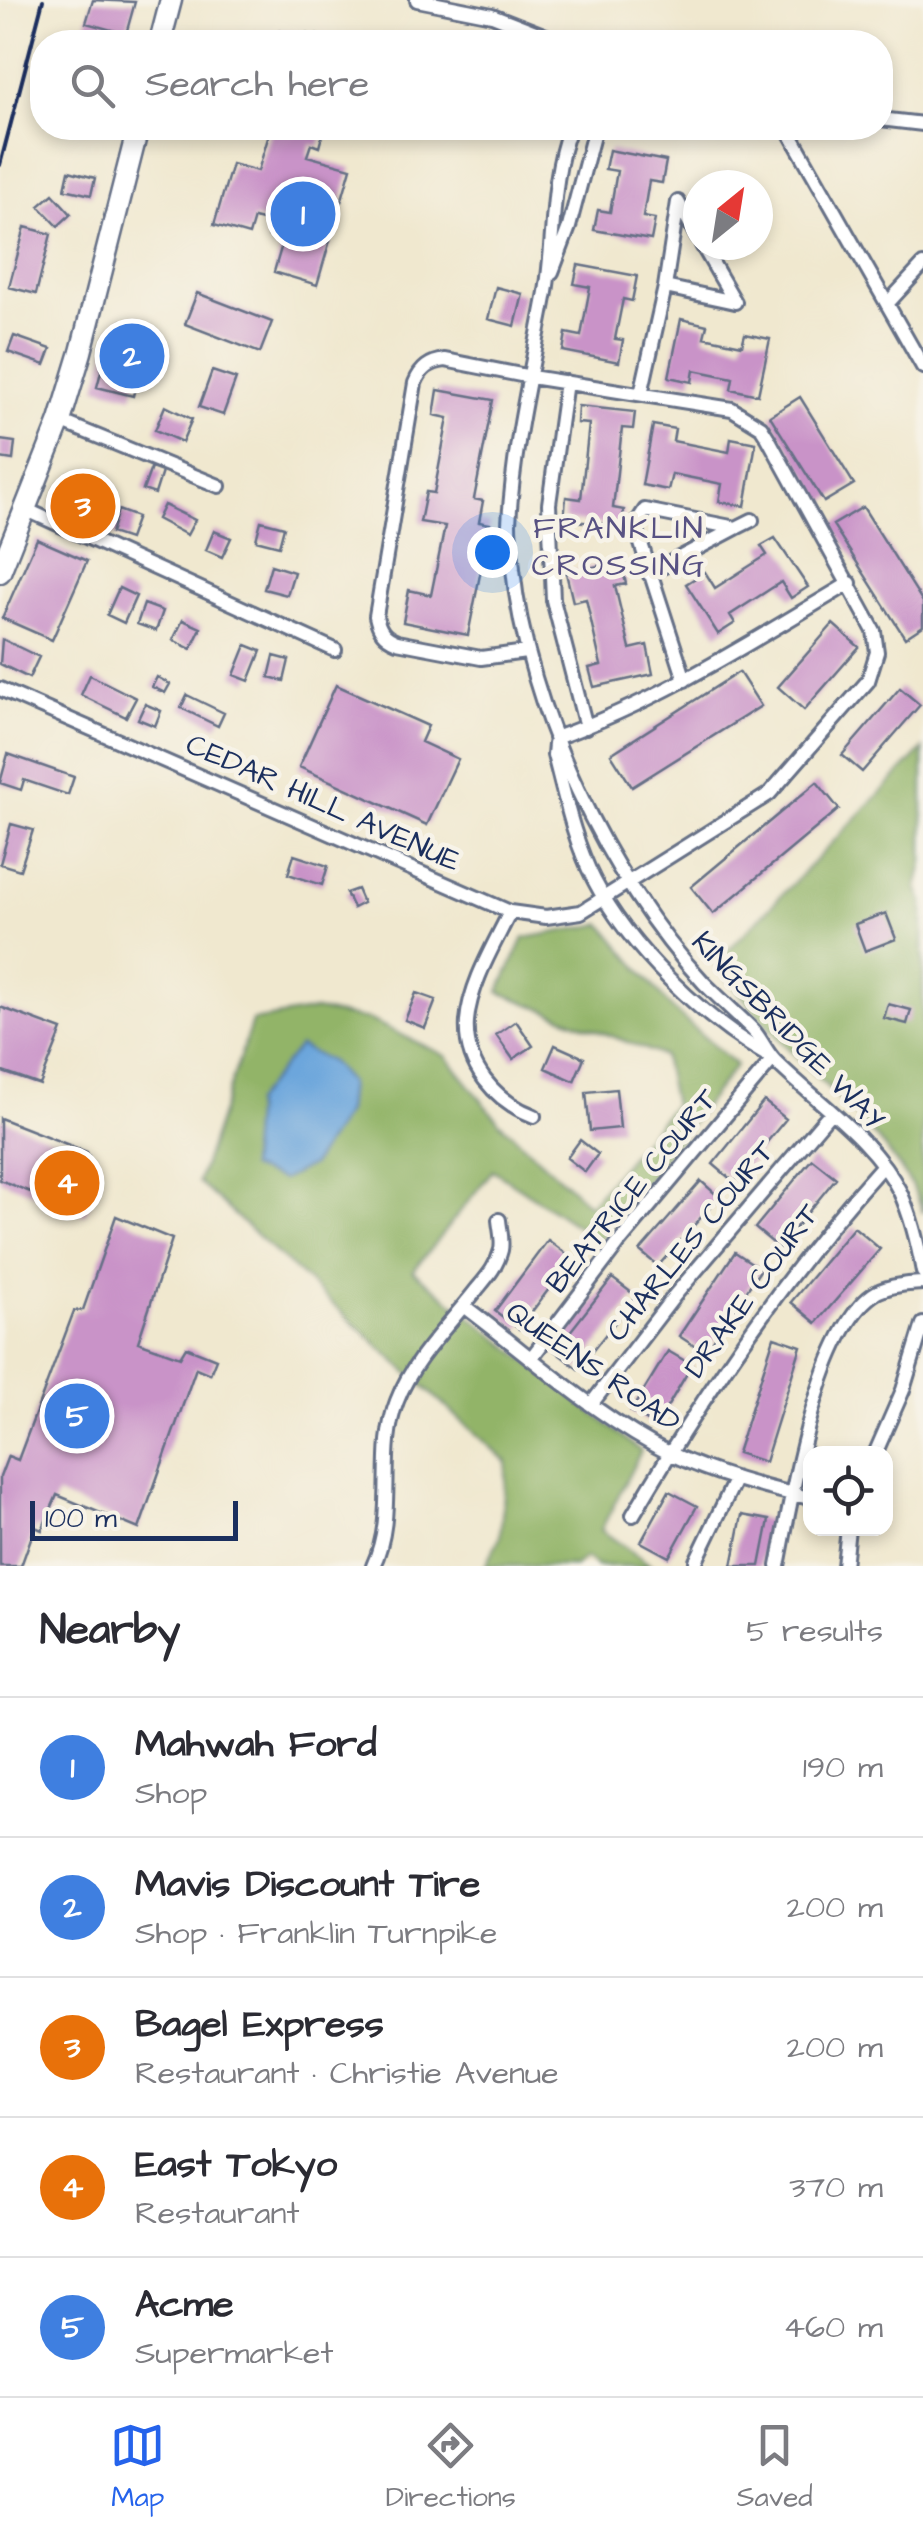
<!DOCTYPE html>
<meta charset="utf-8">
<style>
body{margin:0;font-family:"Architects Daughter",sans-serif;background:#f7f7f7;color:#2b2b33}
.controls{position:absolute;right:30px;bottom:30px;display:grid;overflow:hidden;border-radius:20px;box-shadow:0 5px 15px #0003}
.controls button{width:90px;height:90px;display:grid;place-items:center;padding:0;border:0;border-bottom:2px solid #e1e1e2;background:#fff;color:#2b2b33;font:50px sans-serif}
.compass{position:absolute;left:683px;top:170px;width:90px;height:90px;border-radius:50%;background:#fff;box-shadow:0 5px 15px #0003;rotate:30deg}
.scale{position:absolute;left:30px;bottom:25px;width:208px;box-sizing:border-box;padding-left:10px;border:5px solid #1b2f5e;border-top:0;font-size:28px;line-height:35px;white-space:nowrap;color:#1b2f5e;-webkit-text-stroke:8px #f7f3e8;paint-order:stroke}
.you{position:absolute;left:492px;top:552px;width:35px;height:35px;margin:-25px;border:8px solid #fff;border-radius:50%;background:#1a73e8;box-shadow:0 0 0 15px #1a73e833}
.badge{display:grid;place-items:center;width:65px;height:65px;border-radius:50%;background:#2563eb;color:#fff;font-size:32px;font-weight:700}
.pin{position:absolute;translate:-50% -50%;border:5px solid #fff;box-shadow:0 2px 10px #0006}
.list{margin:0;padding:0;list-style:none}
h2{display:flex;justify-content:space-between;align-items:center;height:130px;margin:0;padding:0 40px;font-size:42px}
h2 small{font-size:32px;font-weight:400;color:#7c7c81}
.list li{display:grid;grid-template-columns:65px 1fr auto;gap:30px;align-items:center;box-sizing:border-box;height:140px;padding:0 40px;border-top:2px solid #e1e1e2}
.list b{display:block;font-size:38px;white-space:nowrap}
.list p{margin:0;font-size:32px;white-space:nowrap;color:#7c7c81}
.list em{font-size:32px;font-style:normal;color:#7c7c81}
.icon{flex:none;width:55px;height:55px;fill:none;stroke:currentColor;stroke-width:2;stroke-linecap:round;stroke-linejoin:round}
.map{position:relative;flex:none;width:923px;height:1566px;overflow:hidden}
.search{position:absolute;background:#fff;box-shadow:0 5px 15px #0003;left:30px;right:30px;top:30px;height:110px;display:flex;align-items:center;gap:25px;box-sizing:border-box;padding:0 35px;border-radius:40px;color:#7c7c81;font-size:38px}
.sheet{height:830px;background:#fff}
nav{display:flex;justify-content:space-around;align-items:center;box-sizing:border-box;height:140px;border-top:2px solid #e1e1e2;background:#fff;font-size:28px;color:#7c7c81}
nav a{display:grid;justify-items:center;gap:5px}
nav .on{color:#2563eb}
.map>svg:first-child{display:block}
</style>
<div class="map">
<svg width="923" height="1566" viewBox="0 0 923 1566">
<rect width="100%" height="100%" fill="#f7f3e8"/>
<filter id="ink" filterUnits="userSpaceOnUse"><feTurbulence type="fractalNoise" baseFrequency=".01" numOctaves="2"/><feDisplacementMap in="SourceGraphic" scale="20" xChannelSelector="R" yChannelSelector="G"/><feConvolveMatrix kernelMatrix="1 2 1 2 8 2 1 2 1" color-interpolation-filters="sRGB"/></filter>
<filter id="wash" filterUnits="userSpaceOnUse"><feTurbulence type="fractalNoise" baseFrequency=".0048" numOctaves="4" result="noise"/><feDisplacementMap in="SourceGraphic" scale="40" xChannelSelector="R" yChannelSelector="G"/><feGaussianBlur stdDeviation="2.25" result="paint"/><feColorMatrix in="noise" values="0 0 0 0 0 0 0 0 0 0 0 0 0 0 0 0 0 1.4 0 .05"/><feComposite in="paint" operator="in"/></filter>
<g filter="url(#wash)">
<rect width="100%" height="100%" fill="#f0e8cf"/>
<path fill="#92b468" stroke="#567263" stroke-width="2.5" d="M923,749V861L917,888L923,902V1213C908,1157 827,1089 786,1046C761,1020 738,991 715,964Z
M602,924L673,1010L736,1065L600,1241L493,1170L413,1271L641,1451L601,1530L652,1566H597L585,1558L575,1566H485L500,1537L507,1462L198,1182L252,1021L315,1010L370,1020L446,1056L499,1122L589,1205L673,1105L663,1056L499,992L524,938Z"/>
<path fill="#6ca6dc" stroke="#446a9d" stroke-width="2.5" d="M299,1046L331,1062L349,1083L346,1112L312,1165L282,1180L249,1168L254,1102Z"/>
<g id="blocks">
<path fill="#c993c8" d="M93,0L135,2L126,34L86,23Z
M280,31L364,40V42H279Z
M271,128H307L323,132L319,147L311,144L307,156L351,168L317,285L274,272L283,241L269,236L273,223L254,218L249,235L214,225L232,164L258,171Z
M609,150L666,161L662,183L649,181L643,217L655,219L651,240L594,230L598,210L610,212L617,171L605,169Z
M69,171L95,178L91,195L65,189Z
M53,194L71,214L58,226L39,206Z
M25,227L51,234L36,294L9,287Z
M578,265L637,276L632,301L623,299L615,339L623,340L619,362L563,351L566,333L581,336L590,287L574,284Z
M496,287L523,294L515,326L488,319Z
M197,293L272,322L260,353L185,324Z
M681,319L707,325L704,337L742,345L745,334L770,339L758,395L731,389L733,378L694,370L692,382L669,377Z
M122,321L150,328L133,396L97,387L107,348L114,350Z
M14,336L51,349L45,365L8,352Z
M212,371L236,379L223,415L199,407Z
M438,390L493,400L474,499L483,501L479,522L490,524L468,635L403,622L409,590L431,595L445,526L420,522L426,492L434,493L448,418L434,415Z
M800,397L854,484L824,502L770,416Z
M165,406L192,419L182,442L155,430Z
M578,406L635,412L633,429L622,428L613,508L624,510L622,526L564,520L566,497L581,499L589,424L577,423Z
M653,425L675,429L673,441L729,452L731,438L756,443L745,506L719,502L722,484L672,474L668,490L642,485Z
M0,440L15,442L13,460L0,458Z
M151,468L162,472L155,494L143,490Z
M69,486L106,503L97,523L60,505Z
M164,505L195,520L187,535L157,519Z
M863,507L923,602V626L905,638L833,525Z
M118,510L137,517L129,539L111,533Z
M261,521L284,527L279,546L256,540Z
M214,531L231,538L222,557L206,550Z
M775,538L808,587L791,598L781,582L730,615L735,623L718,634L686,584L705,572L715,588L767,555L761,546Z
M37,539L87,561L52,640L2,618Z
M621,561L626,584L615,586L630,649L647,645L653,674L594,687L589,668L601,665L586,599L573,602L566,573Z
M271,565L294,572L287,595L264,589Z
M119,588L136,596L124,623L107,615Z
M144,604L163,611L156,631L137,624Z
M183,620L201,628L191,649L173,640Z
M833,624L859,647L804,710L778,687Z
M2,639L39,657L29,678L0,664Z
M246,645L261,651L249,681L234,675Z
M274,656L289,660L284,681L269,677Z
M739,672L761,706L632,787L611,754Z
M90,675L136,698L126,717L81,695Z
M157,677L170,684L165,693L152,687Z
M336,685L428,726L421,742L458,759L427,825L299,767Z
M900,688L920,705L862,772L842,755Z
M187,695L224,713L218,726L181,708Z
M145,704L161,711L155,726L138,719Z
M8,754L74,777L68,795L24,780L21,790L0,783Z
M817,782L839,809L713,914L691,887Z
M11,824L33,830L20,870L0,864Z
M294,855L328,866L322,885L288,874Z
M357,889L363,903L353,908L346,893Z
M886,913L896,939L865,951L855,924Z
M416,993L436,1000L425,1028L405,1020Z
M888,1004L911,1010L907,1024L884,1018Z
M0,1007L62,1030L40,1085L0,1071Z
M516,1021L533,1046L513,1059L496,1035Z
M555,1045L584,1058L574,1081L545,1068Z
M616,1089L620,1128L590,1131L586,1092Z
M764,1101L786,1119L734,1182L713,1164Z
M0,1118L87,1152L99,1181L85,1214L0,1180Z
M580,1140L598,1154L585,1172L567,1158Z
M812,1159L836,1178L779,1248L755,1228Z
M701,1181L719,1197L658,1266L640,1251Z
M116,1216L172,1239L138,1342L180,1357L186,1347L216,1359L210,1374L196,1368L139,1529L57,1495L42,1530L35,1527L21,1566H0V1477L8,1456L18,1460L74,1311L83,1310Z
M854,1227L880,1249L816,1323L791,1302Z
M548,1240L572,1258L519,1329L495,1311Z
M735,1252L761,1269L705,1353L679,1336Z
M612,1278L636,1296L578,1369L555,1351Z
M774,1337L801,1346L765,1462L737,1453Z
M668,1351L692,1365L656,1426L631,1411Z
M669,1491L697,1506L669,1557L641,1542Z
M742,1515L769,1520L760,1566H732Z"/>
</g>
</g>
<g filter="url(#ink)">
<use href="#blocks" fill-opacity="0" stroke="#667086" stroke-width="2.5"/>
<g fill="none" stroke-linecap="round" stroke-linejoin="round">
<g stroke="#667086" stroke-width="18">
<path id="minor" d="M417,0L492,15L561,42
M880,119L923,124
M570,128C550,180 555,238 546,292C532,369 513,446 509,524C509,539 512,555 513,569C527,709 608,880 704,983C720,999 737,1014 753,1030C762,1040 766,1052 775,1061C816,1102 874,1139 900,1192C912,1218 918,1244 923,1272
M787,128L923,367
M698,238L678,202L665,287L735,302
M702,245L735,302
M552,272L569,227L595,128
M887,304L923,265
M566,382L549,504L553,600L586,727
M641,394L665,287
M60,421L219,486
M27,510L335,650
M649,574L736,528
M685,680L635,525L645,510L736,528L752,520
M0,689L510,912L546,917L581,912L769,794L868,681L877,652L874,631L768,438L761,427L732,409L531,377L445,360C430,362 421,368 415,383L376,616C379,630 384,637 397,642L481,658L526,652
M555,738C660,701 754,640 850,583
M555,744L554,755C565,797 574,841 594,880C629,948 704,1020 770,1057
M510,912C494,945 470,984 467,1021C464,1066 495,1101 534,1116
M464,1306C531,1356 596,1417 671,1454C716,1475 762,1487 810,1498
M532,1357L618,1244L773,1059
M592,1403L675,1295L831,1112
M875,1454L903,1390L923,1324
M633,1515C706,1390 786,1273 883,1165
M696,1561L735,1480
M373,1566C398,1513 376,1454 397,1401C413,1359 450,1324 477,1289C487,1277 497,1266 501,1250C503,1241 500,1230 499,1220
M778,1566C791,1501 818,1326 877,1292C891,1285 908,1284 923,1283
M844,1566L848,1528"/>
</g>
<g stroke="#667086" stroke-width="25">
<path id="primary" d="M160,42L171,0
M0,572L60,421L81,352L138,128"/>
</g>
<use href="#minor" stroke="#fff" stroke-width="12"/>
<use href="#primary" stroke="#fff" stroke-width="20"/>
<path stroke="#1b2f5e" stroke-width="4" d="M0,165L43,0"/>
</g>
</g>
<g text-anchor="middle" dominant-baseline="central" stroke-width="9" stroke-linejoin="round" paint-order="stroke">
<g font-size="30" fill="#1b2f5e" stroke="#f7f3e8">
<text transform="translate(323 803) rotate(24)">CEDAR HILL AVENUE</text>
<text transform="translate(788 1031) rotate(46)">KINGSBRIDGE WAY</text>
<text transform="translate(632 1191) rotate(-51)">BEATRICE COURT</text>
<text transform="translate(691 1241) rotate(-51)">CHARLES COURT</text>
<text transform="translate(752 1291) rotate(-54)">DRAKE COURT</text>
<text transform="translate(593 1367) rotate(35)">QUEENS ROAD</text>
</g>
<g font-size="32" letter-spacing="2.5" fill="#585283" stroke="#f7f3e8">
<text x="619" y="528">FRANKLIN<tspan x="619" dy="37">CROSSING</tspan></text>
</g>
</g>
</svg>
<div class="controls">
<button><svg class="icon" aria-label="locate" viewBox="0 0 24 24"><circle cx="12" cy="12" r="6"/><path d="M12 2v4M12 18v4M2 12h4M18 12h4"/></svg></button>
</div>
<svg class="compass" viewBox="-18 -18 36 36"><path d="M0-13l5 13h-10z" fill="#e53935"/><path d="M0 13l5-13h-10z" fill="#7c7c81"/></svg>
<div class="scale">100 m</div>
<div class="you"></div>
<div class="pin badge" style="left:303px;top:214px;background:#3f7fe0">1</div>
<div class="pin badge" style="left:132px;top:356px;background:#3f7fe0">2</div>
<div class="pin badge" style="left:83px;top:506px;background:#e8710a">3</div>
<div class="pin badge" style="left:67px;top:1183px;background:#e8710a">4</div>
<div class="pin badge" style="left:77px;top:1416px;background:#3f7fe0">5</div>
<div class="search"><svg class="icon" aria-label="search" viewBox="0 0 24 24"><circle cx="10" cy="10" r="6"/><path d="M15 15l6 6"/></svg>Search here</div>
</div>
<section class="sheet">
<h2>Nearby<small>5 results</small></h2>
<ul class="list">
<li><span class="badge" style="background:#3f7fe0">1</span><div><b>Mahwah Ford</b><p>Shop</p></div><em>190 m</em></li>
<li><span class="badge" style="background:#3f7fe0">2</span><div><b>Mavis Discount Tire</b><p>Shop · Franklin Turnpike</p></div><em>200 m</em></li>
<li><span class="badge" style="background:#e8710a">3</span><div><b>Bagel Express</b><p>Restaurant · Christie Avenue</p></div><em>200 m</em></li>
<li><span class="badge" style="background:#e8710a">4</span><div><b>East Tokyo</b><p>Restaurant</p></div><em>370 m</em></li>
<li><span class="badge" style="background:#3f7fe0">5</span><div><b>Acme</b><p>Supermarket</p></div><em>460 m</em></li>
</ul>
</section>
<nav>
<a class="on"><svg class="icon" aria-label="map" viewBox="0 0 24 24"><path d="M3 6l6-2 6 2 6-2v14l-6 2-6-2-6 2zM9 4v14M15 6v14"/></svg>Map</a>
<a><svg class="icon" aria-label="directions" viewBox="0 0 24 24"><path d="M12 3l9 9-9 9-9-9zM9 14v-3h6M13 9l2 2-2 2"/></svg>Directions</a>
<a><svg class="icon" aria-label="saved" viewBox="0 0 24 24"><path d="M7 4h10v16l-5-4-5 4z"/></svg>Saved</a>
</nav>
